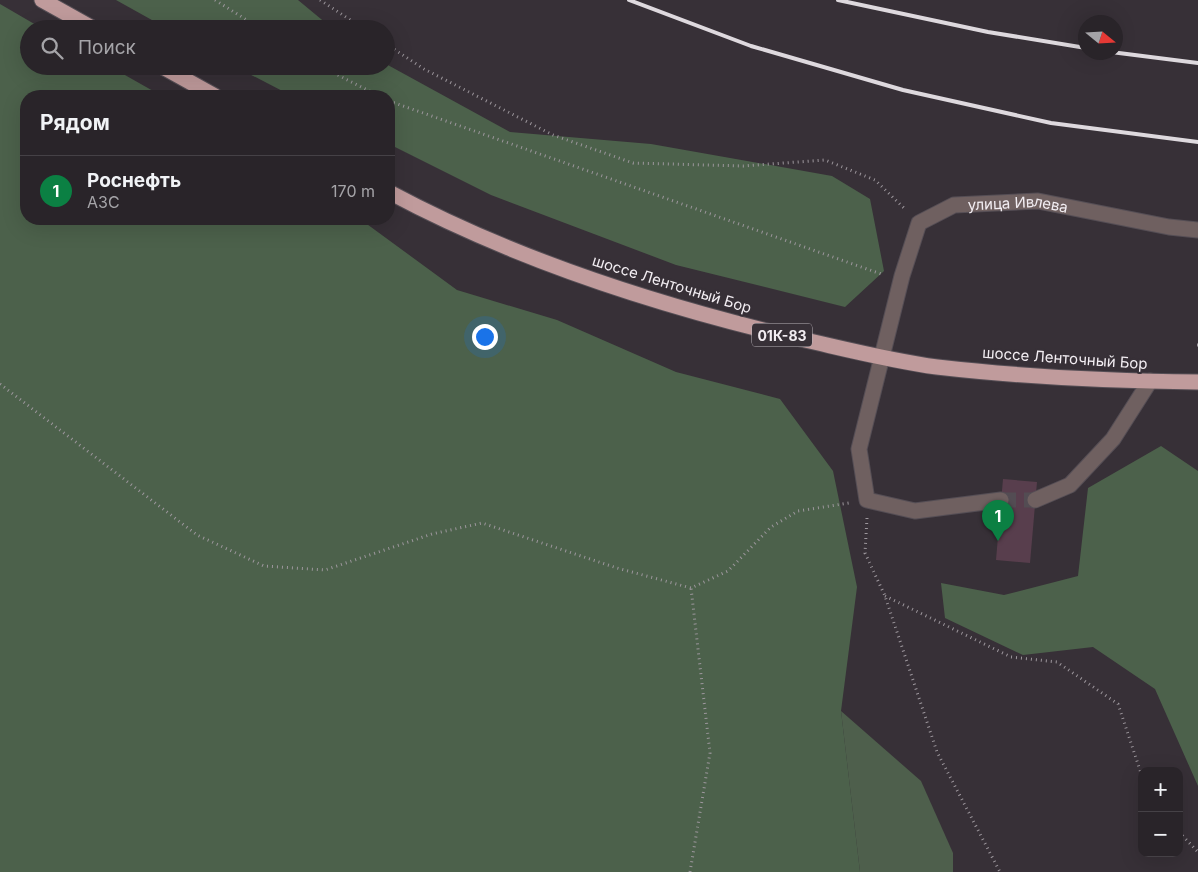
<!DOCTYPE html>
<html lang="ru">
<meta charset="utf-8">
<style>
body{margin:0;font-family:Inter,sans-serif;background:#353035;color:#f1f3f6}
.controls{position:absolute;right:15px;bottom:15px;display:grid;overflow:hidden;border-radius:10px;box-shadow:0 5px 20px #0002}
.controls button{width:45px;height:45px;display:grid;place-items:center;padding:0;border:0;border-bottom:1px solid #454146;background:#292429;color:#f1f3f6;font:25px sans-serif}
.compass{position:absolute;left:1078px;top:15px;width:45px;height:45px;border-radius:50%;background:#292429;box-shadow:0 5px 20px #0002;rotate:108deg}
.you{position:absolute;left:484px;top:336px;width:18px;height:18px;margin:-12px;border:4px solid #fff;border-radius:50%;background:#1a73e8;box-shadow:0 0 0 8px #1a73e833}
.badge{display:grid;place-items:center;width:32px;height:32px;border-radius:50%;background:#0b8043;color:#fff;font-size:16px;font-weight:700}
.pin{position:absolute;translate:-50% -41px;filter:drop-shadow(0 1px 2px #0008)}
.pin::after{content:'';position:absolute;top:26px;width:18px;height:15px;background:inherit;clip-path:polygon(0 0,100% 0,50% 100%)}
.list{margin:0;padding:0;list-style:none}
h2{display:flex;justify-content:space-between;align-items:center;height:65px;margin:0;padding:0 20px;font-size:21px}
h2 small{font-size:16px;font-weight:400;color:#a5a4a8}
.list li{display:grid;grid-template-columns:32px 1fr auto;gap:15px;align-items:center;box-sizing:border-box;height:70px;padding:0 20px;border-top:1px solid #454146}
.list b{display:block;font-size:19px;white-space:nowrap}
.list p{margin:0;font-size:16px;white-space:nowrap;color:#a5a4a8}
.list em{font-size:16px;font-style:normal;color:#a5a4a8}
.icon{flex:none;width:28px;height:28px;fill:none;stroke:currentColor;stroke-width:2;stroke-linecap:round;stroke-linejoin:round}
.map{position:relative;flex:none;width:1198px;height:872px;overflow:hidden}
.search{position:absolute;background:#292429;box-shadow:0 5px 20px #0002;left:20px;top:20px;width:375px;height:55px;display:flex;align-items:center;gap:12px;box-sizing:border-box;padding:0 18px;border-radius:28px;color:#a5a4a8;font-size:19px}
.panel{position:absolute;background:#292429;box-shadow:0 5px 20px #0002;left:20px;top:90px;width:375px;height:135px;border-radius:20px}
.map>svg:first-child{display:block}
</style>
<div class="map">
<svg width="1198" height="872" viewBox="0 0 1198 872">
<rect width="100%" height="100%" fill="#373037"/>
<path fill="#4e5f4c" d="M841,711L921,781L953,853V872H860Z"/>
<path fill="#4c614b" d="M116,0H298L333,29H168Z
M0,4L43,29H29V66H109L162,96H26V219H360L457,290L557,320L676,372L780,399L833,471L857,587L841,711L860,872H0Z
M386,64L510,132L651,144L832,176L870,199L884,271L845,307L676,265L491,195L389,144V96H292L234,66H386Z
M1161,446L1198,471V786L1155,689L1093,647L1023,655L945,618L941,583L1004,595L1078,576L1088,488Z"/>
<path fill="#583e4d" d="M1003,479L1037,482L1030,563L996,560Z"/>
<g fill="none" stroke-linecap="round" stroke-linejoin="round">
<path stroke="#534c53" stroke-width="15" stroke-dasharray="15 8" stroke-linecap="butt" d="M1001,500H1035"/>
<g stroke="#554e55" stroke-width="17">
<g id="minor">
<path id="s1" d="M1001,500L915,511L867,500L859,449L902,276L919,223L954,205L1038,201L1169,227L1198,230"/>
<path d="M1035,500L1070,485L1113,439L1150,381"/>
</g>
</g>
<g stroke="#554e55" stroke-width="17">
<path id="highway" d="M42,0L94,29
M161,66L215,96
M389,192C518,261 662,307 805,340C849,350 892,361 937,367C1024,377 1111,381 1198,382"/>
</g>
<path stroke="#9d979d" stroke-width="3" stroke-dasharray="1 4" stroke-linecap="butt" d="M215,0L261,29
M320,0L364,29
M386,44L424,69L553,135L633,163L743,166L825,160L875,180L906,210
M320,66L379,96
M389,101L884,275
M1197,345H1198
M0,384L197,535L264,566L325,570L432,534L482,523L617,568L691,588L728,571L771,527L798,511L849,503
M867,518L865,553L885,596L937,752L1000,872
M885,596L1011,657L1057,662L1118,704L1142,776
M1179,832L1198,852
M690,872L710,753L691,588"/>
<use href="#minor" stroke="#6f6060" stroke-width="15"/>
<use href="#highway" stroke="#c09b9c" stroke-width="15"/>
<path stroke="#ded9de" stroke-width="4" d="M629,0L751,46L903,90L1051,123L1198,142
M838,0L988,32L1086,48
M1111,52L1198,63"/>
</g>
<g text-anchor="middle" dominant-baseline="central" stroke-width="4.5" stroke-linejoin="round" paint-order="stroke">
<rect fill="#373037" stroke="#bab4ba" stroke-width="1" x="752" y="323.5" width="60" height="23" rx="4"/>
<g font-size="14" font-weight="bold" fill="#f2edf2">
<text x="782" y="335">01К-83</text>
</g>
<g font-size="15" fill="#f2edf2" stroke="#373037">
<text stroke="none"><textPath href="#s1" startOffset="525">улица Ивлева</textPath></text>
<text transform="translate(672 284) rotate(17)">шоссе Ленточный Бор</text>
<text transform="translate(1065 358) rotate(4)">шоссе Ленточный Бор</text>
</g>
</g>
</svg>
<div class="controls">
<button>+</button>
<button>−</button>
</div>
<svg class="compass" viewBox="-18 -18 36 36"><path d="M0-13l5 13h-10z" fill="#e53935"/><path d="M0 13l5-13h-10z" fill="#a5a4a8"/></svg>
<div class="you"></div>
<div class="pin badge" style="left:998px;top:541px">1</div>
<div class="search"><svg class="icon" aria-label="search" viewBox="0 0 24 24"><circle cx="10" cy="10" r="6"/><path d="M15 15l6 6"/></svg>Поиск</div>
<section class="panel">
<h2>Рядом<small></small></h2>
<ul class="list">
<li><span class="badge">1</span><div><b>Роснефть</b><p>АЗС</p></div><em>170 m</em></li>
</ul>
</section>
</div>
